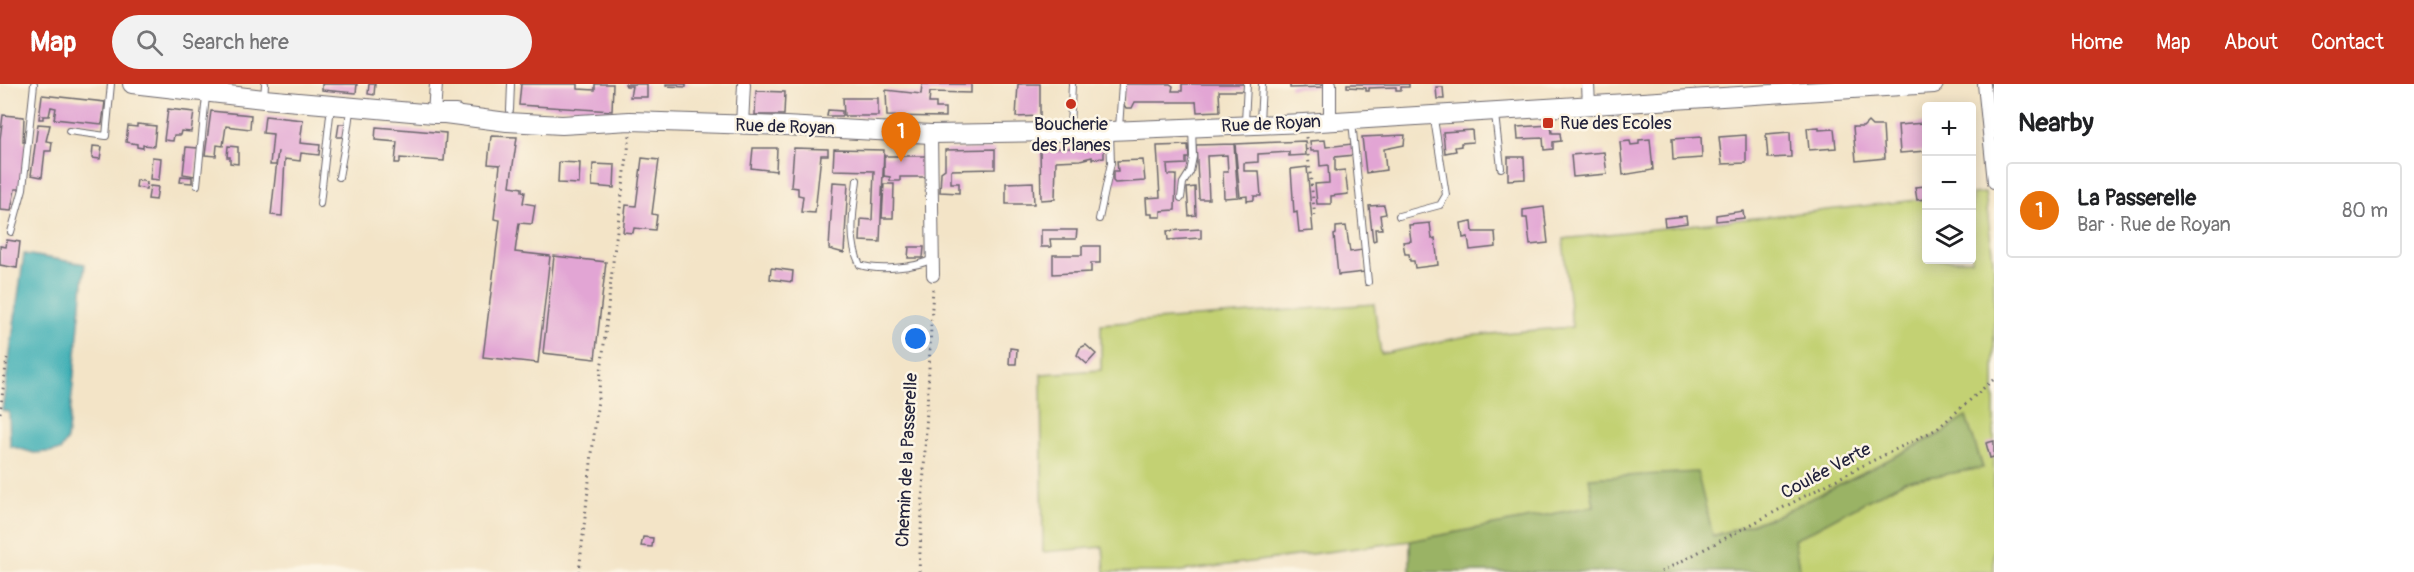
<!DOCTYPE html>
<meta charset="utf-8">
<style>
body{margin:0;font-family:Pangolin,sans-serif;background:#f2f2f2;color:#202124}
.controls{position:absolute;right:18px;top:18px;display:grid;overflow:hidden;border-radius:6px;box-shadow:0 3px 15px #0003}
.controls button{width:54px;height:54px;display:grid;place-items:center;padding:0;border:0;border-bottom:2px solid #e0e0e0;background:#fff;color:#202124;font:30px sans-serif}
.you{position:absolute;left:916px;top:255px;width:21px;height:21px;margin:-15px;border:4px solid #fff;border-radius:50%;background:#1a73e8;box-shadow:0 0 0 9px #1a73e833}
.badge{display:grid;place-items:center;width:39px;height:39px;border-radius:50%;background:#c8321e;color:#fff;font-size:20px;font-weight:700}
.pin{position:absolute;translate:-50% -50px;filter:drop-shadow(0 2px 3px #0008)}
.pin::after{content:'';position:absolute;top:32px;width:21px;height:18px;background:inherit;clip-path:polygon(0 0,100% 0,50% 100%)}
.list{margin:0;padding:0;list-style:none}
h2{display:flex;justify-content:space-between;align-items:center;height:78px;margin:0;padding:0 24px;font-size:26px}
h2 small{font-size:20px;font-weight:400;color:#757577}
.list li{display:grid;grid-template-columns:39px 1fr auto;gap:18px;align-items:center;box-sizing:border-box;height:96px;margin:0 12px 12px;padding:0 12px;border:2px solid #e0e0e0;border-radius:6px}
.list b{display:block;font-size:22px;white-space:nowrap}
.list p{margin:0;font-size:20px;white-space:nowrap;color:#757577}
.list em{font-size:20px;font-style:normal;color:#757577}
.icon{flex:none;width:33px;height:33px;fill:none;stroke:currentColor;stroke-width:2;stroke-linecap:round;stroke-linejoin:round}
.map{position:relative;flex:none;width:1994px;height:488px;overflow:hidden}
header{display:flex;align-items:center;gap:36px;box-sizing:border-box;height:84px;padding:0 30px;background:#c8321e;color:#fff}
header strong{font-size:28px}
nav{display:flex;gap:33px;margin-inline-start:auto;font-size:21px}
.search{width:420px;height:54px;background:#f2f2f2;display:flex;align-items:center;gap:15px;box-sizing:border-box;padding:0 21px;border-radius:33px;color:#757577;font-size:22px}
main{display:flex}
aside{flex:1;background:#fff}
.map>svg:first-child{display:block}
</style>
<header>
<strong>Map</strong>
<div class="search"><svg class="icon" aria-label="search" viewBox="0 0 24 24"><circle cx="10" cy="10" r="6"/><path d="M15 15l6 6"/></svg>Search here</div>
<nav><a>Home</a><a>Map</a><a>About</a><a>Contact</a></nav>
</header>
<main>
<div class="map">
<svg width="1994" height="488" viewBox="0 0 1994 488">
<rect width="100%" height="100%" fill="#fcf5e5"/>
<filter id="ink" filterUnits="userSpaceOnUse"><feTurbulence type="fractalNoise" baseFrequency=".0167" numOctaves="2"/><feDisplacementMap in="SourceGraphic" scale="12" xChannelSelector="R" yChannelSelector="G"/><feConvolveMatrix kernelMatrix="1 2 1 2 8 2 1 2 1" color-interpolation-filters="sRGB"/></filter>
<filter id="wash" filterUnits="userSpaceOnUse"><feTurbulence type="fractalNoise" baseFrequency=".008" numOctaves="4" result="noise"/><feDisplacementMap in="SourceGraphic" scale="24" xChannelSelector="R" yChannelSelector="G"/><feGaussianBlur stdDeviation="1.35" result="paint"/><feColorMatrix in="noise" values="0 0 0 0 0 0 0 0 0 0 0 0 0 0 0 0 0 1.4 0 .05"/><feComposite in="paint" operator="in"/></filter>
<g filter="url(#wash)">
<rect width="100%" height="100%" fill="#f3e4c7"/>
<path fill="#c3d173" stroke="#727a57" stroke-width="1.5" d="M1985,109L1994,185V488H1800L1793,456L1904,397L1983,384L1966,334L1944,348L1774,433L1712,452L1697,389L1590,394L1594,422L1410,457L1174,488H1105L1103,463L1043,468L1041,290L1101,286V240L1374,220L1381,270L1467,252L1572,243L1563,155L1926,115V176H1972V110Z"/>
<path fill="#9ab365" stroke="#5e6a50" stroke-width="1.5" d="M1966,333L1983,384L1904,397L1794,456L1800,488H1410V457L1594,422L1589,394L1697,388L1713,452L1774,433L1944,348Z"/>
<path fill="#3badb4" stroke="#2e6878" stroke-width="1.5" d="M24,170L85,180L71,321L67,356L60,367L34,369L10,362L9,328L2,326Z"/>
<g id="blocks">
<path fill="#e2a5d4" d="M322,0H357L356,9L322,6Z
M369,0H375L374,11L368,10Z
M521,0H578V5L595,6V0H613L612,27L519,21Z
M625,0H647V13H630L632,2H626Z
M666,0H686V3L666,2Z
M922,0H971V9L930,8L929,19H936V24H945V33L887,32L886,6L921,10Z
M1018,0H1040V32L1016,33Z
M1124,0H1170L1173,2L1172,7H1182V0H1244V7H1219L1220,27L1197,28L1196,17V18H1135L1132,24H1126L1124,21Z
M1290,0H1324V3L1290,4Z
M1347,0H1409V3H1401V6H1396V3H1394L1369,4V7H1366V4L1347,3Z
M1436,3H1443L1444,15H1437Z
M756,7L785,8L784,31H755Z
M42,11L105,18L102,40L54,35L56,24L51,23L49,32H43V35H39Z
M843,14H878V32H844Z
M168,25L194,28L191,48L181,47L180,51H174L173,57L164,56Z
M828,26L842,27V32H827Z
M211,27L251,31L250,45L226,42L223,62L217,61L216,72L205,71Z
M3,31L24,33L23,58H27L21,105H15L11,127L0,126V55Z
M265,32L303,36L300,59L320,61L319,71L301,69L300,77L285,75L282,132L271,131L278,67L276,81H270L273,50L263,49Z
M1868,38L1872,42H1883L1885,74L1856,77L1853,43H1863Z
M1924,39L1926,67L1900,69L1898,41Z
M38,40L50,41L46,57L52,58L51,67H45L42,93L31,91Z
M137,40L156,42L154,62L143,61V64L137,63V60L126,58L128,42L137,43Z
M339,40H346L344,53H337Z
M1551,41L1552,49H1560L1561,57L1553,58V65L1544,66L1543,54L1518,55L1517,43Z
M376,43L446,49L444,77L400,74V79H395L397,58L375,56Z
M1819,43V46L1834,45L1836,64L1809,66L1807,44Z
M1472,46L1473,58L1461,59V62L1455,63L1456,67L1445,69L1443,48Z
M1790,48L1791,73L1768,74L1766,50Z
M1405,51L1404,61L1384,65L1386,86L1366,89L1362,53Z
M1746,51V79L1722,80L1719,53Z
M491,52L517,53L510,102L522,104V107L525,108L523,119L535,121L532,140L519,139L515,168L550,172L538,279L483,273L500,136L494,135L500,81L488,80Z
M1701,53L1702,74L1673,76L1672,55Z
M1650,55L1653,86L1623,91L1620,58L1630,57L1631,61L1639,60V56Z
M1325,56L1326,63L1352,60L1354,71L1335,73V87L1345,86L1348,110L1331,112V120H1317L1315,100L1329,99L1328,81L1320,82L1319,67H1311L1310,57Z
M1305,57L1306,71L1289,72V68L1258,70V78L1244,79V87H1259L1261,112H1254V116L1247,117V112L1240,113L1235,60Z
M1234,60L1238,113L1224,114L1223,88H1228L1227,71L1207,72L1209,115H1199L1196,61Z
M1188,61L1189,74H1186V80L1167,81L1168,91H1176L1175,126L1161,127V133H1152V130H1147L1146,114L1160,113L1157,62Z
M93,62L102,63L100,75L92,74Z
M228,62L238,63V80L230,79V73H227Z
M186,63L198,64L195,92L183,90Z
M1104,63V74L1092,75V73L1080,76L1056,77L1055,115L1041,116L1040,65Z
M753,64H777L776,87L751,84Z
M794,64L828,65V71H821L815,129L801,128L803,112L798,111V104L791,103Z
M834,65L884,66L880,158L860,157L861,135L872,136L874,87L833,86Z
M995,65V85L951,86V99H959V109L940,108L941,88L945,85V66Z
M1604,68L1607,90L1573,93L1571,71Z
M884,72H927L926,93H900V97H890V93L884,92Z
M152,73L161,74L159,96L150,95Z
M1508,73H1524L1525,95L1508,96Z
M642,74L659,76L652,130L657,131L655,146L634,144L633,149L623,148L626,121L636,122Z
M1143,76L1145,97L1115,99L1113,97V87H1118L1117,77Z
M559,78L580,79L579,100L558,99Z
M593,80L615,81L614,104L592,102Z
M1307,83L1313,147L1299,148L1297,128L1294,129L1291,85Z
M181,92L192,93V99L180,98Z
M137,96L147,98L146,105L136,103Z
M833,98L848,99L844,169L829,165Z
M1033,98L1034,120H1006V99Z
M884,100H894L893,134H882Z
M150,102L158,103L156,116L148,115Z
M1926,102V115L1917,116L1915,103Z
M1195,103L1196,131L1189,132L1187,104Z
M1384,121L1386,130L1380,131L1382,145H1375L1376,156L1373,157L1369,122Z
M1544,123L1548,159L1530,161L1527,134H1523V126Z
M1743,127L1744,134L1716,137V131Z
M1686,132L1687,139L1665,142L1664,134Z
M1472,137L1473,148H1495L1496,163L1470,166L1468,153L1463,154L1461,139Z
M1430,139L1432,155L1435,154L1438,181L1415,184L1414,177H1410L1409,170H1405L1403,158L1411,157L1409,141Z
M1346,142L1350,168L1362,166L1364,188L1338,191L1334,151L1336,150V143Z
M1201,145V154L1168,156L1167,147Z
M1041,146H1077L1076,155H1050L1051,163H1041Z
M7,156L20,158L17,184L0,181V162L6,163Z
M1082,162H1100V179H1091V188L1053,190V171H1082Z
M909,163H924L923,174H908Z
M554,172L606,178L595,275L543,269Z
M771,184L793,187L792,198L770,195Z
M1086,261L1096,270L1087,280L1077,271L1080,264Z
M1010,264L1017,265L1016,280H1009Z
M1994,357V373L1990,374L1986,359Z
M643,453L653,454L652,463L641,462Z"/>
</g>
</g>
<g filter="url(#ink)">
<use href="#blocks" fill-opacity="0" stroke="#6b666c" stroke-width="1.5"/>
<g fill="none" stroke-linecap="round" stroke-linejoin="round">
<g stroke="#6b666c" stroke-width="8">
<path id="lane" d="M264,14L265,0
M510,26L511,0
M1495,30L1501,84
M1352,37L1368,198
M1245,38L1247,0
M1260,38L1262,0
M1070,44L1072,0
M1119,44L1122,0
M69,47L106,52L111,0
M339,93C343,70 348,49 350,25
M857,96C854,123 847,155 860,181C878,187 916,184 932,175
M197,101L206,12
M1181,114L1183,99L1190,88L1193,73L1192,44
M320,120L331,22
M1399,132L1440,121L1446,111L1434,35
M1099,135L1111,79L1110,50
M11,148L23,105L34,0"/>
</g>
<g stroke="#6b666c" stroke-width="14">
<path id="street" d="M1330,0V38
M1588,0L1589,21
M1984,0L1994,98
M434,30L436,0
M742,41L744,0
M931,50L933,191"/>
</g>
<g stroke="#6b666c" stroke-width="20">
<path id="secondary" d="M132,0L264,15L434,30H456
M445,30L507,38L562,41L630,37L785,42L931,50L1110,47L1304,39L1934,0"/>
</g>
<path stroke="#6b666c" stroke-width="3" stroke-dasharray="1.5 4.5" stroke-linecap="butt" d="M1306,53L1315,133
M0,329L7,274
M579,488L614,169L630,51
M919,488L933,202
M1661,488L1860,383L1937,345L1994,295"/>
<use href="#lane" stroke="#fff" stroke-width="6"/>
<use href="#street" stroke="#fff" stroke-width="12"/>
<use href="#secondary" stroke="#fff" stroke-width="18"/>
</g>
</g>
<g fill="#c8321e" stroke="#fcf5e5" stroke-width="2">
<circle cx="1071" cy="20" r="6"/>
<rect x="1542" y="33" width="12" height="12" rx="3"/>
</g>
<g text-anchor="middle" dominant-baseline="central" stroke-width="5" stroke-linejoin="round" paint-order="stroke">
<g font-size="18" fill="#22223b" stroke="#fcf5e5" text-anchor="start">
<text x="1560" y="39">Rue des Ecoles</text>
<text x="1071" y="40" text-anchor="middle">Boucherie<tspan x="1071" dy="21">des Planes</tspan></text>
</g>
<g font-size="18" fill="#22223b" stroke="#fcf5e5">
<text transform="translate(1271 40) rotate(-3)">Rue de Royan</text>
<text transform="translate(785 43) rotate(2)">Rue de Royan</text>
<text transform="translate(907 376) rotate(-87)">Chemin de la Passerelle</text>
<text transform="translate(1826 387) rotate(-28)">Coulée Verte</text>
</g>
</g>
</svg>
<div class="controls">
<button>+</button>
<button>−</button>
<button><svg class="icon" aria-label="layers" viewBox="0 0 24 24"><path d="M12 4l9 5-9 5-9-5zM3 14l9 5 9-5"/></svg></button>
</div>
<div class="you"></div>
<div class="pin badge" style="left:901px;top:78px;background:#e8710a">1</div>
</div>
<aside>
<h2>Nearby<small></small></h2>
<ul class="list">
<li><span class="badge" style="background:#e8710a">1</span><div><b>La Passerelle</b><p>Bar · Rue de Royan</p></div><em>80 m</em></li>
</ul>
</aside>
</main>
